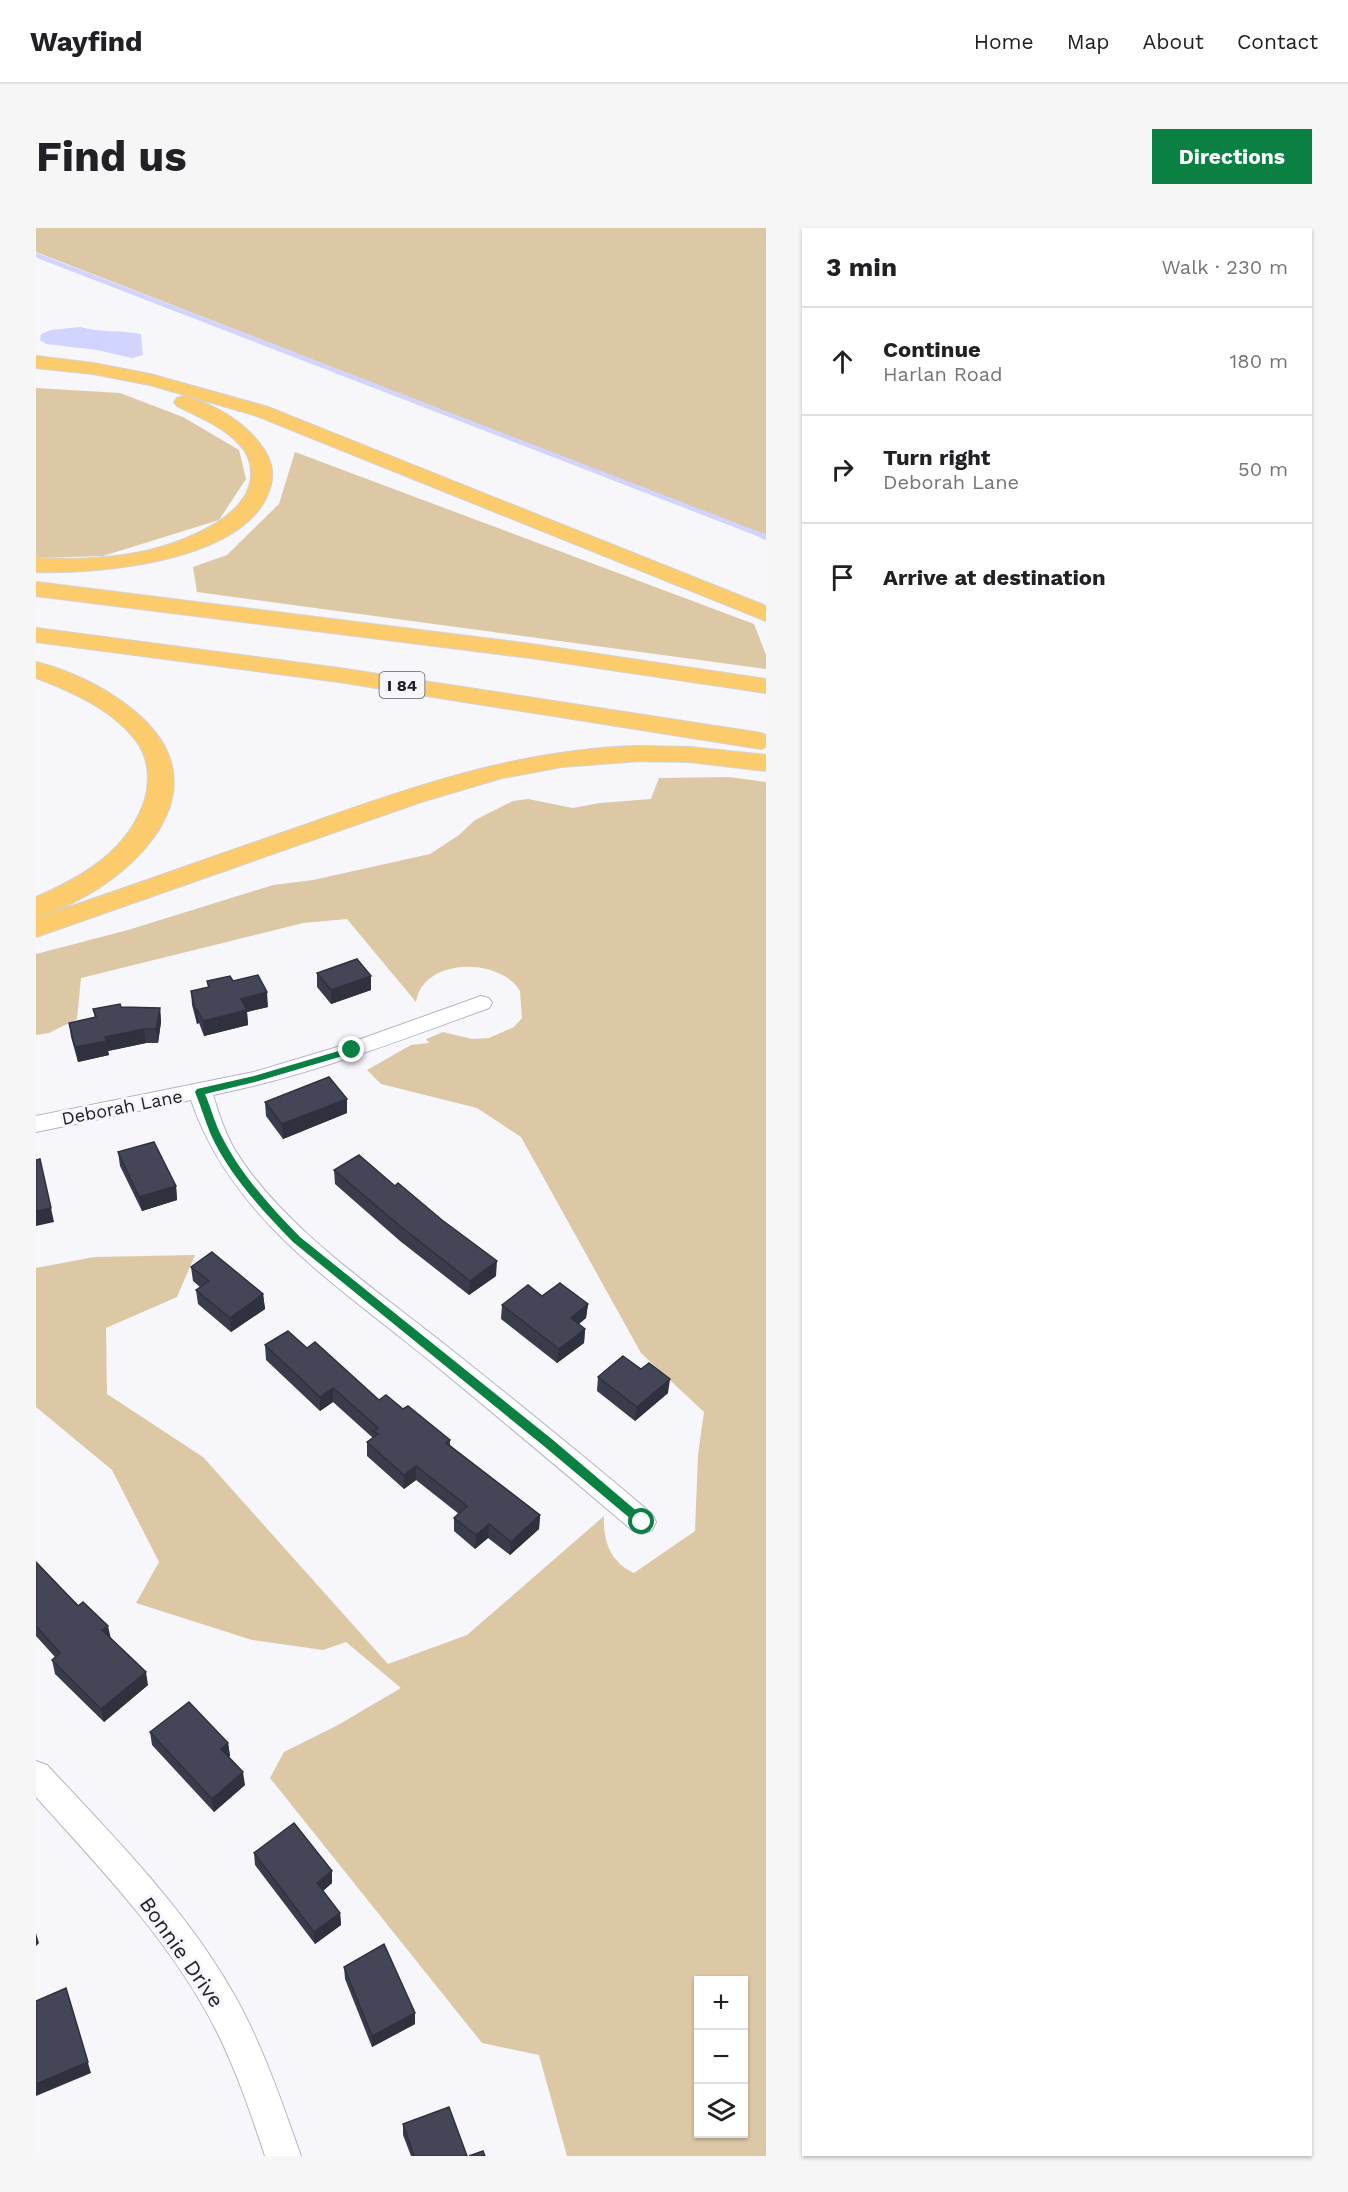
<!DOCTYPE html>
<meta charset="utf-8">
<style>
body{margin:0;font-family:"Work Sans",sans-serif;background:#f6f6f6;color:#202124}
.controls{position:absolute;right:18px;bottom:18px;display:grid;overflow:hidden;border-radius:0px;box-shadow:0 2px 4px #0004}
.controls button{width:54px;height:54px;display:grid;place-items:center;padding:0;border:0;border-bottom:2px solid #e0e0e0;background:#fff;color:#202124;font:30px sans-serif}
.stop{position:absolute;width:18px;height:18px;margin:-14px;border:4px solid #0b8043;border-radius:50%;background:#fff}
.stop.end{background:#0b8043;border-color:#fff;box-shadow:0 2px 6px #0008}
.list{margin:0;padding:0;list-style:none}
h2{display:flex;justify-content:space-between;align-items:center;height:78px;margin:0;padding:0 24px;font-size:26px}
h2 small{font-size:20px;font-weight:400;color:#757577}
.list li{display:grid;grid-template-columns:39px 1fr auto;gap:18px;align-items:center;box-sizing:border-box;height:108px;padding:0 24px;border-top:2px solid #e0e0e0}
.list b{display:block;font-size:22px;white-space:nowrap}
.list p{margin:0;font-size:20px;white-space:nowrap;color:#757577}
.list em{font-size:20px;font-style:normal;color:#757577}
.icon{flex:none;width:33px;height:33px;fill:none;stroke:currentColor;stroke-width:2;stroke-linecap:round;stroke-linejoin:round}
.map{position:relative;flex:none;width:730px;height:1928px;overflow:hidden;border-radius:0px}
header{display:flex;align-items:center;gap:36px;box-sizing:border-box;height:84px;padding:0 30px;background:#fff;border-bottom:2px solid #e0e0e0}
header strong{font-size:28px}
nav{display:flex;gap:33px;margin-inline-start:auto;font-size:21px}
.intro{display:flex;align-items:center;justify-content:space-between;box-sizing:border-box;height:144px;padding:0 36px}
h1{margin:0;font-size:42px}
.button{padding:15px 27px;border-radius:0px;background:#0b8043;color:#fff;font-size:21px;font-weight:700}
main{display:flex;gap:36px;padding:0 36px}
aside{flex:1;background:#fff;border-radius:0px;box-shadow:0 2px 4px #0004}
.map>svg:first-child{display:block}
</style>
<header>
<strong>Wayfind</strong>
<nav><a>Home</a><a>Map</a><a>About</a><a>Contact</a></nav>
</header>
<div class="intro"><h1>Find us</h1><a class="button">Directions</a></div>
<main>
<div class="map">
<svg width="730" height="1928" viewBox="0 0 730 1928">
<rect width="100%" height="100%" fill="#f6f6fb"/>
<path fill="#dcc8a5" fill-rule="evenodd" d="M0,0H730V308L0,24Z
M0,160L84,165L147,189L203,222L210,251L183,292L67,328L0,330Z
M259,224L718,396L730,427V441L161,364L157,339L191,327L243,276Z
M693,549L730,554V1928H531L503,1827L446,1815L234,1550L248,1524L302,1497L365,1460L310,1414L287,1422L216,1412L100,1375L123,1334L76,1242L0,1179V1040L58,1029L159,1027L141,1069L70,1100L71,1166L167,1229L352,1436L431,1407L568,1288C567,1313 574,1334 598,1345L659,1303L662,1227L668,1184L605,1125L485,909L441,880L345,856L331,842L375,817L393,815L390,811L407,804L436,811L453,810L478,799L486,790L484,763C464,729 387,729 380,774L311,691L267,695L45,750L41,791L13,805L0,807V726L92,702L237,657L277,652L394,626L423,607L439,592L477,573L492,571L537,580L564,575L615,571L623,550ZM662,1752H708V1906H662Z"/>
<path fill="#d0d4ff" d="M44,99C64,105 85,102 105,106L107,127L96,130L61,122L10,116L4,112L5,106L15,102Z"/>
<g fill="none" stroke-linecap="round" stroke-linejoin="round">
<path stroke="#d0d4ff" stroke-width="4.5" d="M0,27L730,309"/>
<path stroke="#d0d4ff" stroke-width="6" d="M727,308L730,309"/>
<g stroke="#b2b5cb" stroke-width="2">
<path id="minor" d="M445,768L453,770L456,775L453,780C362,813 272,848 177,867C183,886 189,905 199,922C246,999 342,1063 412,1119C481,1174 549,1229 616,1286L620,1294L616,1302L606,1306L596,1302C529,1245 462,1189 394,1133C301,1057 195,990 155,872L0,904V888L218,844L308,817Z
M0,1533L11,1537C77,1608 148,1679 196,1763C226,1815 245,1872 265,1928H229C215,1886 201,1844 181,1804C137,1716 66,1642 0,1569Z"/>
</g>
<g stroke="#d2d2d4" stroke-width="2">
<path id="motorway" d="M0,128L57,135L114,146L232,179L730,378V393L218,187L114,157L57,146L0,140Z
M148,168C179,176 212,196 229,223C239,240 238,253 230,270C199,334 62,346 0,344V330C38,332 77,331 114,322C149,313 217,288 215,244C215,234 211,224 203,216C186,198 163,189 141,178L138,174L141,170Z
M0,354L495,416L730,451V465L495,430L0,368Z
M0,400L303,440L725,505L730,507V519L725,521L303,454L0,414Z
M0,434C47,445 121,484 135,534C155,606 60,673 0,689V669C47,649 93,622 109,571C114,554 113,533 103,517C80,483 37,464 0,450Z
M603,518L654,519L730,527V543L654,534L603,533L526,539L466,550L385,574L0,709V690C88,661 175,629 263,599C374,559 484,521 603,518Z"/>
</g>
<use href="#minor" fill="#fff" fill-rule="evenodd"/>
<use href="#motorway" fill="#fccb6b" fill-rule="evenodd"/>
</g>
<path fill="#3a3c4c" d="M281,745L335,762L295,776L281,759Z
M171,753L232,779L211,784L212,797L168,808L163,795L161,796L156,777L155,763L172,759Z
M85,779L124,780L125,794L122,815H110L72,823L73,827L42,834L35,809L33,795L59,790L57,781Z
M229,874L311,885L247,911L230,888Z
M82,924L140,958L141,972L106,983L84,938Z
M298,942L359,958L460,1048L433,1067L364,1013L299,956Z
M155,1039L227,1066L229,1081L195,1104L162,1076L160,1062L164,1059L157,1053Z
M506,1068L552,1076L550,1090L543,1096L549,1101L548,1115L521,1135L465,1091L466,1077Z
M229,1117L271,1120L343,1172L367,1181L414,1212V1217L504,1287L503,1301L474,1327L452,1310L439,1321L418,1303V1290L423,1286L380,1252L368,1261L331,1228V1214L337,1210L297,1174L284,1183L230,1132Z
M562,1149L632,1165L599,1193L561,1163Z
M0,1334L75,1410L112,1457L68,1494L19,1446L16,1432L19,1429L0,1408Z
M114,1504L192,1515L194,1528L192,1529L209,1557L178,1584L116,1517Z
M218,1625L296,1643V1655L287,1663L304,1685L305,1697L279,1716L219,1637Z
M308,1739L379,1796L336,1819L309,1751Z
M367,1896L431,1928H375L367,1907Z"/>
<path fill="#30313e" d="M335,748V762L295,776V762Z
M231,764L232,779L211,784L212,797L168,808L167,793L205,771Z
M124,780L125,794L122,815L120,801Z
M159,781H161L163,795L161,796Z
M108,801L110,815L72,823L73,827L42,834L39,819L69,809Z
M311,871V885L247,911L246,896Z
M140,958L141,972L106,983L103,969Z
M15,980L18,994L0,998V983Z
M461,1033L460,1048L433,1067L434,1053Z
M227,1066L229,1081L195,1104L194,1090Z
M552,1076L550,1090L533,1104L535,1090Z
M549,1101L548,1115L521,1135L523,1121Z
M634,1151L632,1165L599,1193L601,1179Z
M297,1160V1174L284,1183V1169Z
M380,1238V1252L368,1261V1247Z
M504,1287L503,1301L474,1327L475,1314Z
M453,1296L452,1310L439,1321L440,1307Z
M72,1398L75,1411L66,1402Z
M110,1444L112,1457L68,1494L65,1481Z
M192,1515L194,1528L187,1534L185,1521Z
M207,1544L209,1557L178,1584L176,1571Z
M296,1643V1655L282,1667L281,1655Z
M304,1685L305,1697L279,1716L278,1704Z
M0,1705L3,1715L0,1718Z
M30,1760L55,1845L0,1868V1856Z
M379,1785V1796L336,1819V1808Z"/>
<path fill="#444658" stroke="#30313e" stroke-width="1.5" d="M321,731L335,748L295,762L281,745Z
M222,747L231,764L205,771L211,782L167,793L161,781H159L155,763L173,759L171,753L194,748L197,753Z
M84,776L85,779L124,780L120,801H108L69,809L71,813L39,819L33,795L60,789L57,781Z
M293,849L311,871L246,896L229,874Z
M118,914L140,958L103,969L82,924Z
M323,927L359,958L362,955L406,992L461,1033L434,1053L364,998L298,942Z
M4,931L15,980L0,983V932Z
M176,1024L227,1066L194,1090L160,1062L173,1053L155,1039Z
M524,1055L552,1076L535,1090L549,1101L523,1121L466,1077L492,1057L506,1068Z
M252,1103L271,1120L279,1114L343,1172L350,1167L367,1181L372,1178L414,1212L410,1215L504,1287L475,1314L453,1296L440,1307L418,1290L431,1278L380,1238L368,1247L331,1214L342,1206L337,1203L342,1200L297,1160L284,1169L229,1117Z
M587,1128L605,1141L613,1135L634,1151L601,1179L562,1149Z
M0,1334L42,1378L47,1374L72,1398L66,1402L110,1444L65,1481L16,1432L24,1425L0,1398Z
M153,1474L192,1515L185,1521L207,1544L176,1571L114,1504Z
M258,1595L296,1643L281,1655L304,1685L278,1704L218,1625Z
M348,1716L379,1785L336,1808L308,1739Z
M30,1760L52,1834L0,1856V1773Z
M413,1879L431,1928H378L367,1896Z
M447,1923L449,1928H433Z"/>
<path fill="#0b8043" d="M316,819L321,822L320,824L219,854L169,866C175,880 179,896 186,909C206,948 234,978 264,1009L517,1212L610,1291V1297H602L509,1219L257,1014C226,982 194,948 175,907C169,893 165,878 159,864L161,861L218,848Z"/>
<g text-anchor="middle" dominant-baseline="central" stroke-width="6" stroke-linejoin="round" paint-order="stroke">
<rect fill="#f6f6fb" stroke="#5e5f66" stroke-width="1.5" x="343.5" y="444" width="45" height="26" rx="4.5"/>
<g font-size="16" font-weight="bold" fill="#1d1e26">
<text x="366" y="457">I 84</text>
</g>
<g font-size="18" fill="#1d1e26" stroke="#f6f6fb">
<text transform="translate(86 879) rotate(-11)">Deborah Lane</text>
</g>
<g font-size="21" fill="#1d1e26" stroke="#f6f6fb">
<text transform="translate(146 1724) rotate(55)">Bonnie Drive</text>
</g>
</g>
</svg>
<div class="controls">
<button>+</button>
<button>−</button>
<button><svg class="icon" aria-label="layers" viewBox="0 0 24 24"><path d="M12 4l9 5-9 5-9-5zM3 14l9 5 9-5"/></svg></button>
</div>
<div class="stop" style="left:606px;top:1294px"></div>
<div class="stop end" style="left:316px;top:822px"></div>
</div>
<aside>
<h2>3 min<small>Walk · 230 m</small></h2>
<ul class="list">
<li><svg class="icon" aria-label="ahead" viewBox="0 0 24 24"><path d="M12 20V5M6 11l6-6 6 6"/></svg><div><b>Continue</b><p>Harlan Road</p></div><em>180 m</em></li>
<li><svg class="icon" aria-label="right" viewBox="0 0 24 24"><path d="M7 20v-9h11M14 6l5 5-5 5"/></svg><div><b>Turn right</b><p>Deborah Lane</p></div><em>50 m</em></li>
<li><svg class="icon" aria-label="arrive" viewBox="0 0 24 24"><path d="M6 21V4h12l-3 4 3 4H6"/></svg><div><b>Arrive at destination</b></div></li>
</ul>
</aside>
</main>
